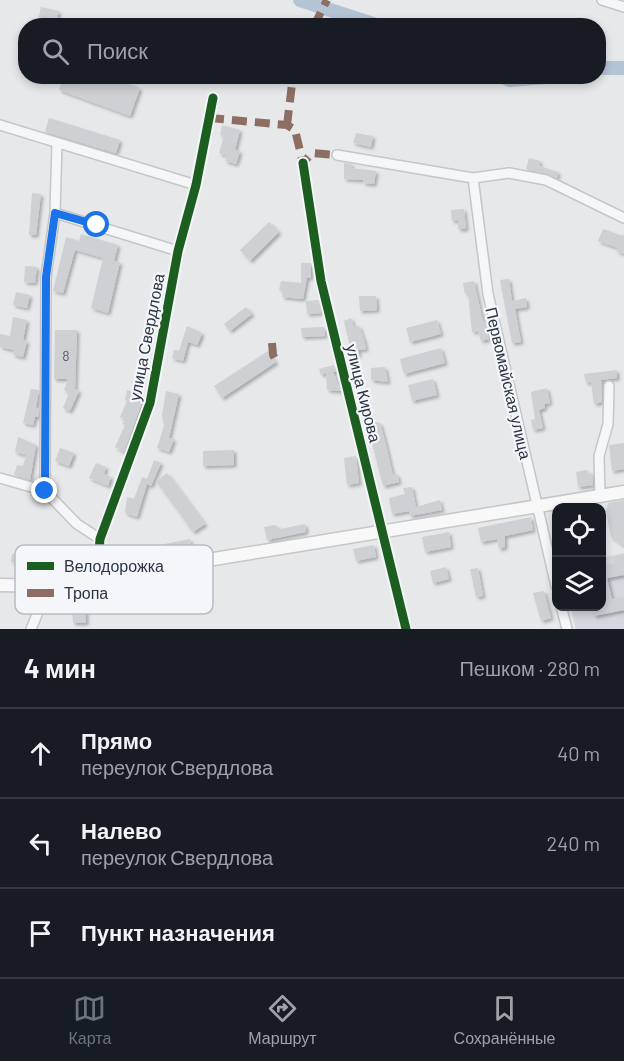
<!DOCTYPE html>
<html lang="ru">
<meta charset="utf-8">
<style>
body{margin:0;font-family:Barlow,sans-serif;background:#20242c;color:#f1f3f6}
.controls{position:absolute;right:18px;bottom:18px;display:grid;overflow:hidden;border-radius:12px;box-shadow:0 3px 9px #0003}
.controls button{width:54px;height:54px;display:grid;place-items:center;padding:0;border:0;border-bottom:2px solid #363941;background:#171b24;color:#f1f3f6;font:30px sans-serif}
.stop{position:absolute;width:18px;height:18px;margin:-14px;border:4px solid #1a73e8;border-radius:50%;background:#fff}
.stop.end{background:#1a73e8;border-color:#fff;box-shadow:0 2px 6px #0008}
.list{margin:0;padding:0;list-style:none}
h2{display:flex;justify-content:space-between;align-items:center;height:78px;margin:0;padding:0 24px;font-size:26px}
h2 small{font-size:20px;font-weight:400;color:#9ea1a6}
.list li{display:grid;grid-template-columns:39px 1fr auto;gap:18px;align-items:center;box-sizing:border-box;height:90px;padding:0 24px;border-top:2px solid #363941}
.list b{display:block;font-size:22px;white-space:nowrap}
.list p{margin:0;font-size:20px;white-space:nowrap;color:#9ea1a6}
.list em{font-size:20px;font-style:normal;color:#9ea1a6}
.icon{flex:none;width:33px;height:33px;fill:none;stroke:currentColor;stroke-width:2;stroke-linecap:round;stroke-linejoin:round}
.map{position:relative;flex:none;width:624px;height:629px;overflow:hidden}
.search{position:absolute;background:#171b24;box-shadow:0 3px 9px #0003;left:18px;right:18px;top:18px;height:66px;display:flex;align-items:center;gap:15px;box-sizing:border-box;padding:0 21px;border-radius:24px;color:#9ea1a6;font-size:22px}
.sheet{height:348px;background:#171b24}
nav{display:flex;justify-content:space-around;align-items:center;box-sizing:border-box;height:84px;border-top:2px solid #363941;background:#171b24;font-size:16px;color:#9ea1a6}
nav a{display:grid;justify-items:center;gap:3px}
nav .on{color:#6c737f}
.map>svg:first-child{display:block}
</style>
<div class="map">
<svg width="624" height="629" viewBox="0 0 624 629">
<defs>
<filter id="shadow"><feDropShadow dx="2.5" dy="2.5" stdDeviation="1.5" flood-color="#0004"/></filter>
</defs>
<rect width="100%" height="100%" fill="#e6e8ea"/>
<path fill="#d4d7dd" d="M624,553V629H576L571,607L602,606V558Z"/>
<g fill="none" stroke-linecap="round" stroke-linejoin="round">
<path stroke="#b4c4d5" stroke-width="14" d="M300,0L379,26
M598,68H624
M501,76L510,80L557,76"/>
</g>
<path fill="#ced0d3" filter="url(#shadow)" d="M41,7L59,11L55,26H37Z
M64,76H107L140,88L130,116L59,90Z
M49,118L120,140L116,153L45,132Z
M222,125L240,130L235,150L240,151L236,164L225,161L227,156L219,153L224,136L220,135Z
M356,133L373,136L371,147L353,143Z
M529,158L540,161L539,166L558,172L557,178L526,169Z
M344,163L352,164L351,168L376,171L374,184L363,183V180L344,179Z
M32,193L41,194L36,235H29Z
M464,209L466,229H458V220L452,221L451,210Z
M269,222L279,232L250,261L240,250Z
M603,229L623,236L624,233V254L616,251L618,248L598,241Z
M81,234L118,245L114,261L120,262L108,313L91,308L103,258L75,250L63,293L53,291L66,237L79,241Z
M301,263H311V278L307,277L303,299L282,297L283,290H279L281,281L301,283Z
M25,266L37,267L35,283L24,282Z
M509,279L512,301L526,298L527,307L515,309L521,342L512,343L500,280Z
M474,281L483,322L486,321L489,329L486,330L489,339L481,341L478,331L472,332L468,293L465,294L463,283Z
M16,292L30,295L27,308L13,305Z
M359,296H376L377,310L360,311Z
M319,300L321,313L307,314L306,301Z
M246,307L252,314L230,331L224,324Z
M13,317L27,320L23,340L27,341L23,357L13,355L14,350L0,347V334L10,336Z
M351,318L354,327L359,326L364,340L366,349L358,350L359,355H352L344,321Z
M437,320L441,334L410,342L406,328Z
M187,326L202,333L199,341L197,345L188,342L183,361L172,358L174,350L179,351Z
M324,327L325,336L302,337L301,328Z
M55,330H77L75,389L79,391L70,411L63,408L69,393L64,390L68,379H54Z
M441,348L445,363L404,374L400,359Z
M268,351L276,362L222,398L214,386Z
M334,365L336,371L333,372L341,391L327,390L326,373L321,375L319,369Z
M385,367L388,382L371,380V368Z
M617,370V378L601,380L602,402L594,404L591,382L586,383L584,374Z
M433,379L437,395L412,401L408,385Z
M547,388L550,403L544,404L545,408L539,410L543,428L533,430L531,420L535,419L531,392Z
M31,389L39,390L36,408L39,409V416L35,417L33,425L23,423Z
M127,390L144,397L124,452L115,447L125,425L122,424L125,419L120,417L127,401L125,400Z
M166,391L179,394L169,438L174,439L169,452L157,448L164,426L162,415Z
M376,422L380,423L385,441L393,475L397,474L399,482L383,486L367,424Z
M18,437L36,445L30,480L14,475L17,465L23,466L26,455L15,452Z
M624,443V469L612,471L609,445Z
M60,448L74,453L69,466L55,461Z
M234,450V465L203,466V451Z
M356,456L359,483L347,485L344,458Z
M154,460L161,463L151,486L147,484L137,517L125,513L127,497L134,499L142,477L147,479Z
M96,463L106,467L104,474L111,477L108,486L89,478Z
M587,470V474L593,473V485L578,487L576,472Z
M167,473L205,524L193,532L156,481Z
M412,487L416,507L440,500L442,510L410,516L409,511L392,514L389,498L405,494L403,488Z
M624,500V546L611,537L606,511L608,503Z
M531,517L533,530L505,536V547L499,549L497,539L481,542L478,528Z
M305,524L306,532L267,540L264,527L275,525L280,529Z
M449,532L451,547L425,552L422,537Z
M190,539L192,551L166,556L164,544Z
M374,545L376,557L356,561L353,549Z
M12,554H36L38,570H28L29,564L11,562Z
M624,555V575L607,578L612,599L624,597V610L594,616L592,606H602V565L615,564L613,557Z
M446,567L449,579L433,583L430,571Z
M478,568L483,596L476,597L470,569Z
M544,591L551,618L541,621L533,593Z
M71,595H78L79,603L86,606V623H73Z"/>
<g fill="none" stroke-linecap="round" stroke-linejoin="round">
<g stroke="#c4c6c8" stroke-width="12">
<path id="minor" d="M602,0L624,7
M0,125L196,185
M57,143L55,213L46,277L45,491L77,524L100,539
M337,155L473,178L509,173L546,180L624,218
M303,163L321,281L406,629
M473,178L488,294L556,586
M55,213L178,251
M0,478L45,491
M600,496L599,456L608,424L609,386
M97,577L100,539L150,403L178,251L196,185L213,98
M561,606L567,629
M31,629L49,586"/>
</g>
<g stroke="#c4c6c8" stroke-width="15">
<path id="secondary" d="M0,585L49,586L624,492"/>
</g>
<use href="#minor" stroke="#f5f6f7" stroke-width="9"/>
<use href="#secondary" stroke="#f8f8f8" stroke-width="12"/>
<path stroke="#8d6e63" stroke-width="8" stroke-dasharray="15 8" stroke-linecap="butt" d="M314,26L327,0
M209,118L287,125L295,130L303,163L312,153L337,155
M287,125L293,76
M272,343L273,355L278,364"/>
<g stroke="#f4f6f9" stroke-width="13">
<path id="cycleway" d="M303,163L321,281L406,629
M97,577L100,539L150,403L178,251L196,185L213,98"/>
</g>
<use href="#cycleway" stroke="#1b5e20" stroke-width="9"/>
</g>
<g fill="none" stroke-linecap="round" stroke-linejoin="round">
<path stroke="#1a73e8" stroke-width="8" d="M45,491L46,277L55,213L97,225"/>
</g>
<g text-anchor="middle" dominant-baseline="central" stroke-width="4.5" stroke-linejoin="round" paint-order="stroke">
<g font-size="14" fill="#545c69">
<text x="66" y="355">8</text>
</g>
<g font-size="16" fill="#2b3445" stroke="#f4f6f9">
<text transform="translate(146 337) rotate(-79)">улица Свердлова</text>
<text transform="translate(509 383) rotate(77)">Первомайская улица</text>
<text transform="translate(364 393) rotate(76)">улица Кирова</text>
</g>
</g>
<rect x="15" y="545" width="198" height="69" rx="9" fill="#f4f6f9" stroke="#b8bcc3" stroke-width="1.5"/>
<rect x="27" y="562" width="27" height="8" fill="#1b5e20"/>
<rect x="27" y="589" width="27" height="8" fill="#8d6e63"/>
<g font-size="16" fill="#2b3445">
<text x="64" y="572">Велодорожка</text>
<text x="64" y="599">Тропа</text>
</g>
</svg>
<div class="controls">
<button><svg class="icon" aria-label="locate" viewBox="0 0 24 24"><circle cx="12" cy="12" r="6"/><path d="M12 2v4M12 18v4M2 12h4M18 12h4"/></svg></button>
<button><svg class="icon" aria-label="layers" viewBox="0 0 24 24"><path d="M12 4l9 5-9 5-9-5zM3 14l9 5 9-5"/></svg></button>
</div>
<div class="stop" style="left:97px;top:225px"></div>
<div class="stop end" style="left:45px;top:491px"></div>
<div class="search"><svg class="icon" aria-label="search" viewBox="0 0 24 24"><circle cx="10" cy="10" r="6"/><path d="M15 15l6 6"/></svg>Поиск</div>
</div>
<section class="sheet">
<h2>4 мин<small>Пешком · 280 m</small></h2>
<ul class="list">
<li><svg class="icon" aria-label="ahead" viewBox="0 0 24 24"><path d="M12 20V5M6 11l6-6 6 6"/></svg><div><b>Прямо</b><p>переулок Свердлова</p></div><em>40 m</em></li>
<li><svg class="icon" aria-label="left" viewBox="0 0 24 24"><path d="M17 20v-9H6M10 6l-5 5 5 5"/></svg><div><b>Налево</b><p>переулок Свердлова</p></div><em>240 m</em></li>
<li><svg class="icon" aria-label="arrive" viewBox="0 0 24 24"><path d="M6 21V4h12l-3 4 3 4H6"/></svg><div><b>Пункт назначения</b></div></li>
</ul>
</section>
<nav>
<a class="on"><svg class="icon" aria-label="map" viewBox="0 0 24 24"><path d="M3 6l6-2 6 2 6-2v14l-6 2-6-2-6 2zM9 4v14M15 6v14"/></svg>Карта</a>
<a><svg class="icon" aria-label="directions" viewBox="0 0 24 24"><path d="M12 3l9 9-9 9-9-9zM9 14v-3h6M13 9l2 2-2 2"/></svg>Маршрут</a>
<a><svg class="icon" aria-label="saved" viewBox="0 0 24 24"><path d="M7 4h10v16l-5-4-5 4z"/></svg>Сохранённые</a>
</nav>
